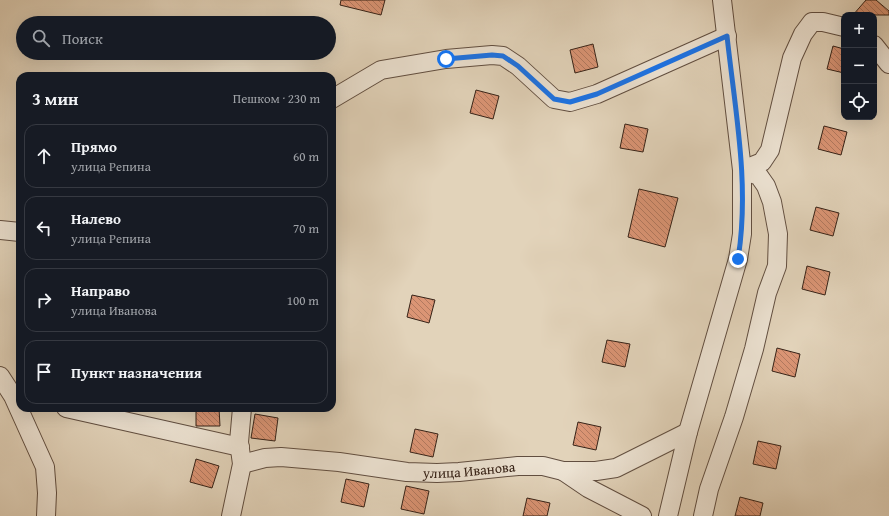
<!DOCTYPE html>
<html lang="ru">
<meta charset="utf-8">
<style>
body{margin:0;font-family:"Gentium Book Plus",serif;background:#20242c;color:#f1f3f6}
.controls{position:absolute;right:12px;top:12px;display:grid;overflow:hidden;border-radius:8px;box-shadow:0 4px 16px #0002}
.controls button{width:36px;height:36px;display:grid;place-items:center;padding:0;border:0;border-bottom:1px solid #363941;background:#171b24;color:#f1f3f6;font:20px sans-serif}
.stop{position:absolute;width:12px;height:12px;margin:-9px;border:3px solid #1a73e8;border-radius:50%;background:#fff}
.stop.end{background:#1a73e8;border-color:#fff;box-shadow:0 1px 4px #0008}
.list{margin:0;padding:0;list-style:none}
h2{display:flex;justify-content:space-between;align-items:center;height:52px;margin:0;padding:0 16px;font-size:17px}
h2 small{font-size:13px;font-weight:400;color:#9ea1a6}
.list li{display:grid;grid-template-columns:26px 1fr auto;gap:12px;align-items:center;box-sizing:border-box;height:64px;margin:0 8px 8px;padding:0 8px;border:1px solid #363941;border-radius:12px}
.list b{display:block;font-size:15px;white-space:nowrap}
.list p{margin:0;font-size:13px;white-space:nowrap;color:#9ea1a6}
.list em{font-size:13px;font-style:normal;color:#9ea1a6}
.icon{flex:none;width:22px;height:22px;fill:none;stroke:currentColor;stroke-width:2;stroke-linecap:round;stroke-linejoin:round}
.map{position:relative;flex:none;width:889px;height:516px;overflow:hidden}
.search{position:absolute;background:#171b24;box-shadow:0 4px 16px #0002;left:16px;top:16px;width:320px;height:44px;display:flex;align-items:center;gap:10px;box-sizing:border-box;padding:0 14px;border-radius:22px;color:#9ea1a6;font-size:15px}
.panel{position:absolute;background:#171b24;box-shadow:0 4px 16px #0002;left:16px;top:72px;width:320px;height:340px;border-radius:12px}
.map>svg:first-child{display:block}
</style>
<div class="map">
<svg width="889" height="516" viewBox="0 0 889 516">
<defs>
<pattern id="building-back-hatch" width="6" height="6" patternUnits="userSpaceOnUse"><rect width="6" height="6" fill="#db9575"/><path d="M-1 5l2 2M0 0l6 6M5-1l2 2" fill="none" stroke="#b2795f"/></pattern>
</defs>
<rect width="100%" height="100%" fill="#e2d3ba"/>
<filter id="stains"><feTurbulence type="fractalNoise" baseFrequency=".005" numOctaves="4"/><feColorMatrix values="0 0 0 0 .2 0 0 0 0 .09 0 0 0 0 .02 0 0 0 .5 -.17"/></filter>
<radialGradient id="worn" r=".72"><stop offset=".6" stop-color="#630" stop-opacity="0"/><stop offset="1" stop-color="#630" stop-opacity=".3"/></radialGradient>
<path fill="url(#building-back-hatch)" stroke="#362217" d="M341,0H385L381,15L340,5Z
M866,0H876L889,11V15H853Z
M593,44L598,67L575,73L570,50Z
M833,46L844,49V73L827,69Z
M476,90L499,96L493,119L470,113Z
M625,124L648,129L643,152L620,148Z
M824,126L847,132L841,155L818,149Z
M639,189L678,198L665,247L628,237Z
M816,207L839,213L833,236L810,230Z
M807,266L830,272L825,295L802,289Z
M412,295L435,300L429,323L407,317Z
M607,340L630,344L625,367L602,362Z
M777,348L800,354L795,377L772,371Z
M196,408H219L220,426H196Z
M255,414L278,418L275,441L251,438Z
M578,422L601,427L596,450L573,445Z
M415,429L438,434L433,457L410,452Z
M758,441L781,446L776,469L753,464Z
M196,459L219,466L212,488L190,482Z
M346,479L369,484L364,507L341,502Z
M406,486L429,491L424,514L401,509Z
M740,497L763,503L760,516H735Z
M527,498L550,503L547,516H523Z"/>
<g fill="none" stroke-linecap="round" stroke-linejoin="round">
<g stroke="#614e40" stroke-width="20">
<g id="minor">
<path d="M874,45L889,64"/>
<path d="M332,99L381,70L446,59L492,55L503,56L518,66L554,99L570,102L597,94L727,36"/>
<path d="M742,170L762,162L770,150L792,58L803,34L812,22H823L844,27"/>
<path d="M0,230L20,232"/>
<path d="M0,376L13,396L45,467L47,493L46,516"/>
<path d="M66,408L240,447"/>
<path id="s1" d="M242,464L265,458L281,457L339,462L407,472L437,473L459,472L518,466H543L563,471H596L616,468L688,432"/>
<path d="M563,471L588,488L642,516"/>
<path d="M231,516L242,464L239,442L242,408"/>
<path d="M668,516L688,432L738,259L742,234V170L722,0"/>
<path d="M703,516L709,489L734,417L754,349L767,293L777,266L778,234L772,202L766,186L759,176L742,170"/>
</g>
</g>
<use href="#minor" stroke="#ece2d2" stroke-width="18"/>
</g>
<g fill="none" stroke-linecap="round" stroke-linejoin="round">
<path stroke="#1a73e8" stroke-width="5" d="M446,59L492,55L503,56L518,66L554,99L570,102L597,94L727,36C735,110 750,185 738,259"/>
</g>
<g text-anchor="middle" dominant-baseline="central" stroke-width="3" stroke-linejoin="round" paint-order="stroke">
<g font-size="14" fill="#362217" stroke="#ece2d2">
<text stroke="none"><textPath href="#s1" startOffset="229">улица Иванова</textPath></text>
</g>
</g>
<rect width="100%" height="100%" filter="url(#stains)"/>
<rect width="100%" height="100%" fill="url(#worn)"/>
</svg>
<div class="controls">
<button>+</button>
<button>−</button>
<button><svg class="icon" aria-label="locate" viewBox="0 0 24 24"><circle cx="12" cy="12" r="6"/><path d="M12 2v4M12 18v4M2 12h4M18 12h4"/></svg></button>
</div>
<div class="stop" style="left:446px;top:59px"></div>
<div class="stop end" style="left:738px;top:259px"></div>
<div class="search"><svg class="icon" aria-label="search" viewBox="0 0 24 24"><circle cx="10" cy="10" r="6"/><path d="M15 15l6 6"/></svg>Поиск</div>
<section class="panel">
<h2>3 мин<small>Пешком · 230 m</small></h2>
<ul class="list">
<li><svg class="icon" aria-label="ahead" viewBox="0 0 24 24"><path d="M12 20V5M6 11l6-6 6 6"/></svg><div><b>Прямо</b><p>улица Репина</p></div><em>60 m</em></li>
<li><svg class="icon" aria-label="left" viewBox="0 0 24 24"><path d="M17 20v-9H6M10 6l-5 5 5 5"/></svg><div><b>Налево</b><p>улица Репина</p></div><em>70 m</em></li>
<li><svg class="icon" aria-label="right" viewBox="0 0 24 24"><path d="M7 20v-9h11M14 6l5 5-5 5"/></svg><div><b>Направо</b><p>улица Иванова</p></div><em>100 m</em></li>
<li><svg class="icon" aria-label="arrive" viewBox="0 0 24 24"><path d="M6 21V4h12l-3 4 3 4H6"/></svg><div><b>Пункт назначения</b></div></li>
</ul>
</section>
</div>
